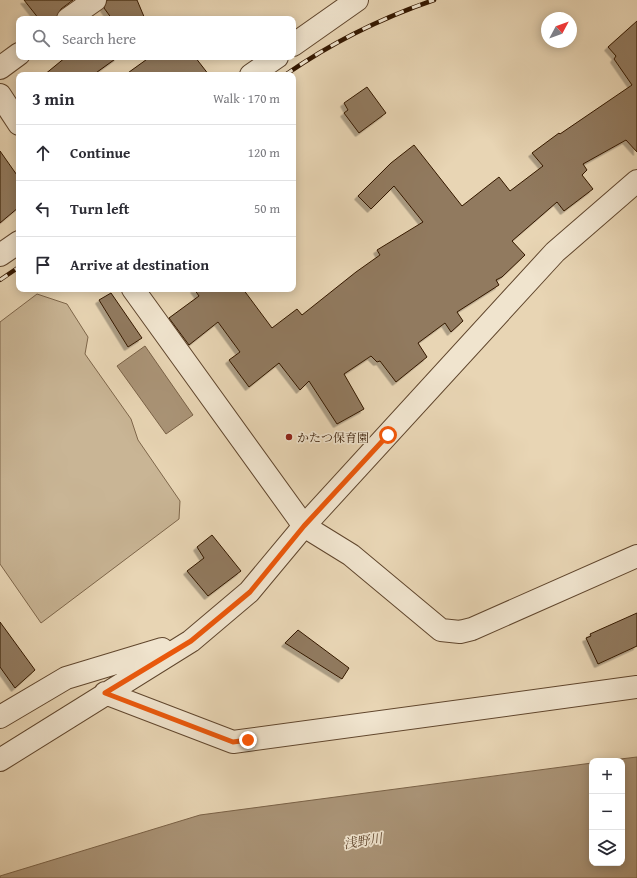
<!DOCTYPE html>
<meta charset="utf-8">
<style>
body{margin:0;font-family:"Gentium Book Plus","Noto Serif JP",serif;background:#f2f2f3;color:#2b2b33}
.controls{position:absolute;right:12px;bottom:12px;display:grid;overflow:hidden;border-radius:8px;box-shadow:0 2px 10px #0003}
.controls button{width:36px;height:36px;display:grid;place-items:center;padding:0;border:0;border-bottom:1px solid #e1e1e2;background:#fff;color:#2b2b33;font:20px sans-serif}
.compass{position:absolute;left:541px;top:12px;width:36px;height:36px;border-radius:50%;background:#fff;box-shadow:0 2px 10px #0003;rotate:49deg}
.stop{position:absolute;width:12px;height:12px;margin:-9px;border:3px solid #ea580c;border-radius:50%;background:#fff}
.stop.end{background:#ea580c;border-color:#fff;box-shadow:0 1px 4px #0008}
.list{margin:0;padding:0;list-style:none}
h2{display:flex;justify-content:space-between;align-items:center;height:52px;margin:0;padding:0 16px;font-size:17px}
h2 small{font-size:13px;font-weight:400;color:#7c7c81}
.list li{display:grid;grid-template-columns:26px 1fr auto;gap:12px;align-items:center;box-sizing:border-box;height:56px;padding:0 16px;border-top:1px solid #e1e1e2}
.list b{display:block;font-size:15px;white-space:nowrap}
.list em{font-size:13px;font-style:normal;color:#7c7c81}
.icon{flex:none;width:22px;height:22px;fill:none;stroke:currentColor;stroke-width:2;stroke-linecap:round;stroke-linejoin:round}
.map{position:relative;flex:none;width:637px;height:878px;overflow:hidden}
.search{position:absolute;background:#fff;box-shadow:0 2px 10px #0003;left:16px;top:16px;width:280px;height:44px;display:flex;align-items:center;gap:10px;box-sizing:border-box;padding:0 14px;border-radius:8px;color:#7c7c81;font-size:15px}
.panel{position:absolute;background:#fff;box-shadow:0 2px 10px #0003;left:16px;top:72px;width:280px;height:220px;border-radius:8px}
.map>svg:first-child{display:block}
</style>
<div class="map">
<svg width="637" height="878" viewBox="0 0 637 878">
<defs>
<filter id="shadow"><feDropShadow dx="-3.5" dy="3.5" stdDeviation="0" flood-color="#0004"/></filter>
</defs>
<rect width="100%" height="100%" fill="#e8d5b4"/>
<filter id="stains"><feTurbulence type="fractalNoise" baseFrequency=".005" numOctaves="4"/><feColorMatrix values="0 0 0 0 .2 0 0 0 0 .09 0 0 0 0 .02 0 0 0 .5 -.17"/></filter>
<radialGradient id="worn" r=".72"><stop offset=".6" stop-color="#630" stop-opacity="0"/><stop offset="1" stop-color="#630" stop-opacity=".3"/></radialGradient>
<path fill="#c9b595" stroke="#7e664a" d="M37,294L67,304L88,337L85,354L131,419L138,440L180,501L179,519L41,623L0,564V322Z"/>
<path fill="#aa9477" stroke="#7a6247" d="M145,346L193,415L166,434L117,366Z
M637,757V878H0V876L200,815L592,763V863H622V761H604Z"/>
<path fill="#917a5e" stroke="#331700" filter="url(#shadow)" d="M24,0H73L61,9L56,19H39Z
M107,0H137L145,19H112L104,8Z
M637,21V152L626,140L583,164L587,170L582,175L593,189L564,211L557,202L512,241L525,255L502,277L496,280L499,285L457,312L463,321L451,332L445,323L418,343L427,357L396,382L380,361L377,362L371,356L344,374L364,409L337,424L309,381L300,390L279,363L249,387L229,360L240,352L218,322L189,345L169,318L199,296L194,289H243L272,328L297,309L302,315L356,272L380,255L377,250L423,222L394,186L371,209L358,196L391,163L414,145L462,206L499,177L510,191L543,166L532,153L559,133L560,134L632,85L614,59L616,56L608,47Z
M66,57H118L93,75H44Z
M150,57H195L209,75H125Z
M367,87L386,113L359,133L344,113L348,110L344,103Z
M0,151L19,178V207L0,223Z
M111,293L142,338L128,347L99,300Z
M212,535L241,571L208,596L187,571L204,558L197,547Z
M637,613V646L598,664L586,638L591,636L590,634Z
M0,622L35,670L15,688L0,667Z
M298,630L349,668L342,679L285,643Z"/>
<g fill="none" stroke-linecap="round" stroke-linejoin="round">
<g stroke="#60462d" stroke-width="24">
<path id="minor" d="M68,19L95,0
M293,45L357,0
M0,68L19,54
M251,75L277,57
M0,95L19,124
M0,255L19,242
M133,289L304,526L351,555L441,630L460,632L472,629L637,556
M105,693L233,742L637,687
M0,717L66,678L162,649
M0,760L191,641L249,592L304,526L555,252L637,181"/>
</g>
<use href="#minor" stroke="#f0e4ce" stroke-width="22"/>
<g stroke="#331700" stroke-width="4.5">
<path id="rail" d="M285,75C331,43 381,18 434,0
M0,280L19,267"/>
</g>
<use href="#rail" stroke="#f0e4ce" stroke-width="3" stroke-dasharray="9" stroke-linecap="butt"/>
</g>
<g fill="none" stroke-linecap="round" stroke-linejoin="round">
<path stroke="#ea580c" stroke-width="5" d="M248,740L233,742L105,693L191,641L250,592L304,526L388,435"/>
</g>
<circle fill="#8f2418" stroke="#f0e4ce" stroke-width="1.5" cx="289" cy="437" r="4"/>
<g text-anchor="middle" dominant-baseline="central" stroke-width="3.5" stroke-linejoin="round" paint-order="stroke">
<g font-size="12" fill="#331700" stroke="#f0e4ce" text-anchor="start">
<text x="297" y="437">かたつ保育園</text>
</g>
<g font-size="13" font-style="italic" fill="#634930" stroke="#f0e4ce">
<text transform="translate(363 841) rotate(-9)">浅野川</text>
</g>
</g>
<rect width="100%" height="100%" filter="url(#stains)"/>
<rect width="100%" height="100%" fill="url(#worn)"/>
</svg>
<div class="controls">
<button>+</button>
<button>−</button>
<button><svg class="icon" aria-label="layers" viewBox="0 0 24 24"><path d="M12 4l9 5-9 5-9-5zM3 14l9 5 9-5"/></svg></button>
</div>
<svg class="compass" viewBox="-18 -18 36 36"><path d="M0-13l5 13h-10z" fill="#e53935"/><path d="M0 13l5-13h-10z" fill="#7c7c81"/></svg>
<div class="stop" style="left:388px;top:435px"></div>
<div class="stop end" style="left:248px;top:740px"></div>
<div class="search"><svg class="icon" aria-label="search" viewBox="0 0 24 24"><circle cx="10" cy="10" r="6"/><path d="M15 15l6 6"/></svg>Search here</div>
<section class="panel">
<h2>3 min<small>Walk · 170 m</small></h2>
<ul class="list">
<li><svg class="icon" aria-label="ahead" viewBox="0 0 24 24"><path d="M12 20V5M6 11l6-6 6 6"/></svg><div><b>Continue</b></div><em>120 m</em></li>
<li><svg class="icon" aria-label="left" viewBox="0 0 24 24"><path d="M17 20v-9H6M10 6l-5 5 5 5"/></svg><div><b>Turn left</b></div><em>50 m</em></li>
<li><svg class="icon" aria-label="arrive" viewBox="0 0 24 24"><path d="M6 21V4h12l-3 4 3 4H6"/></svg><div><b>Arrive at destination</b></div></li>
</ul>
</section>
</div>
